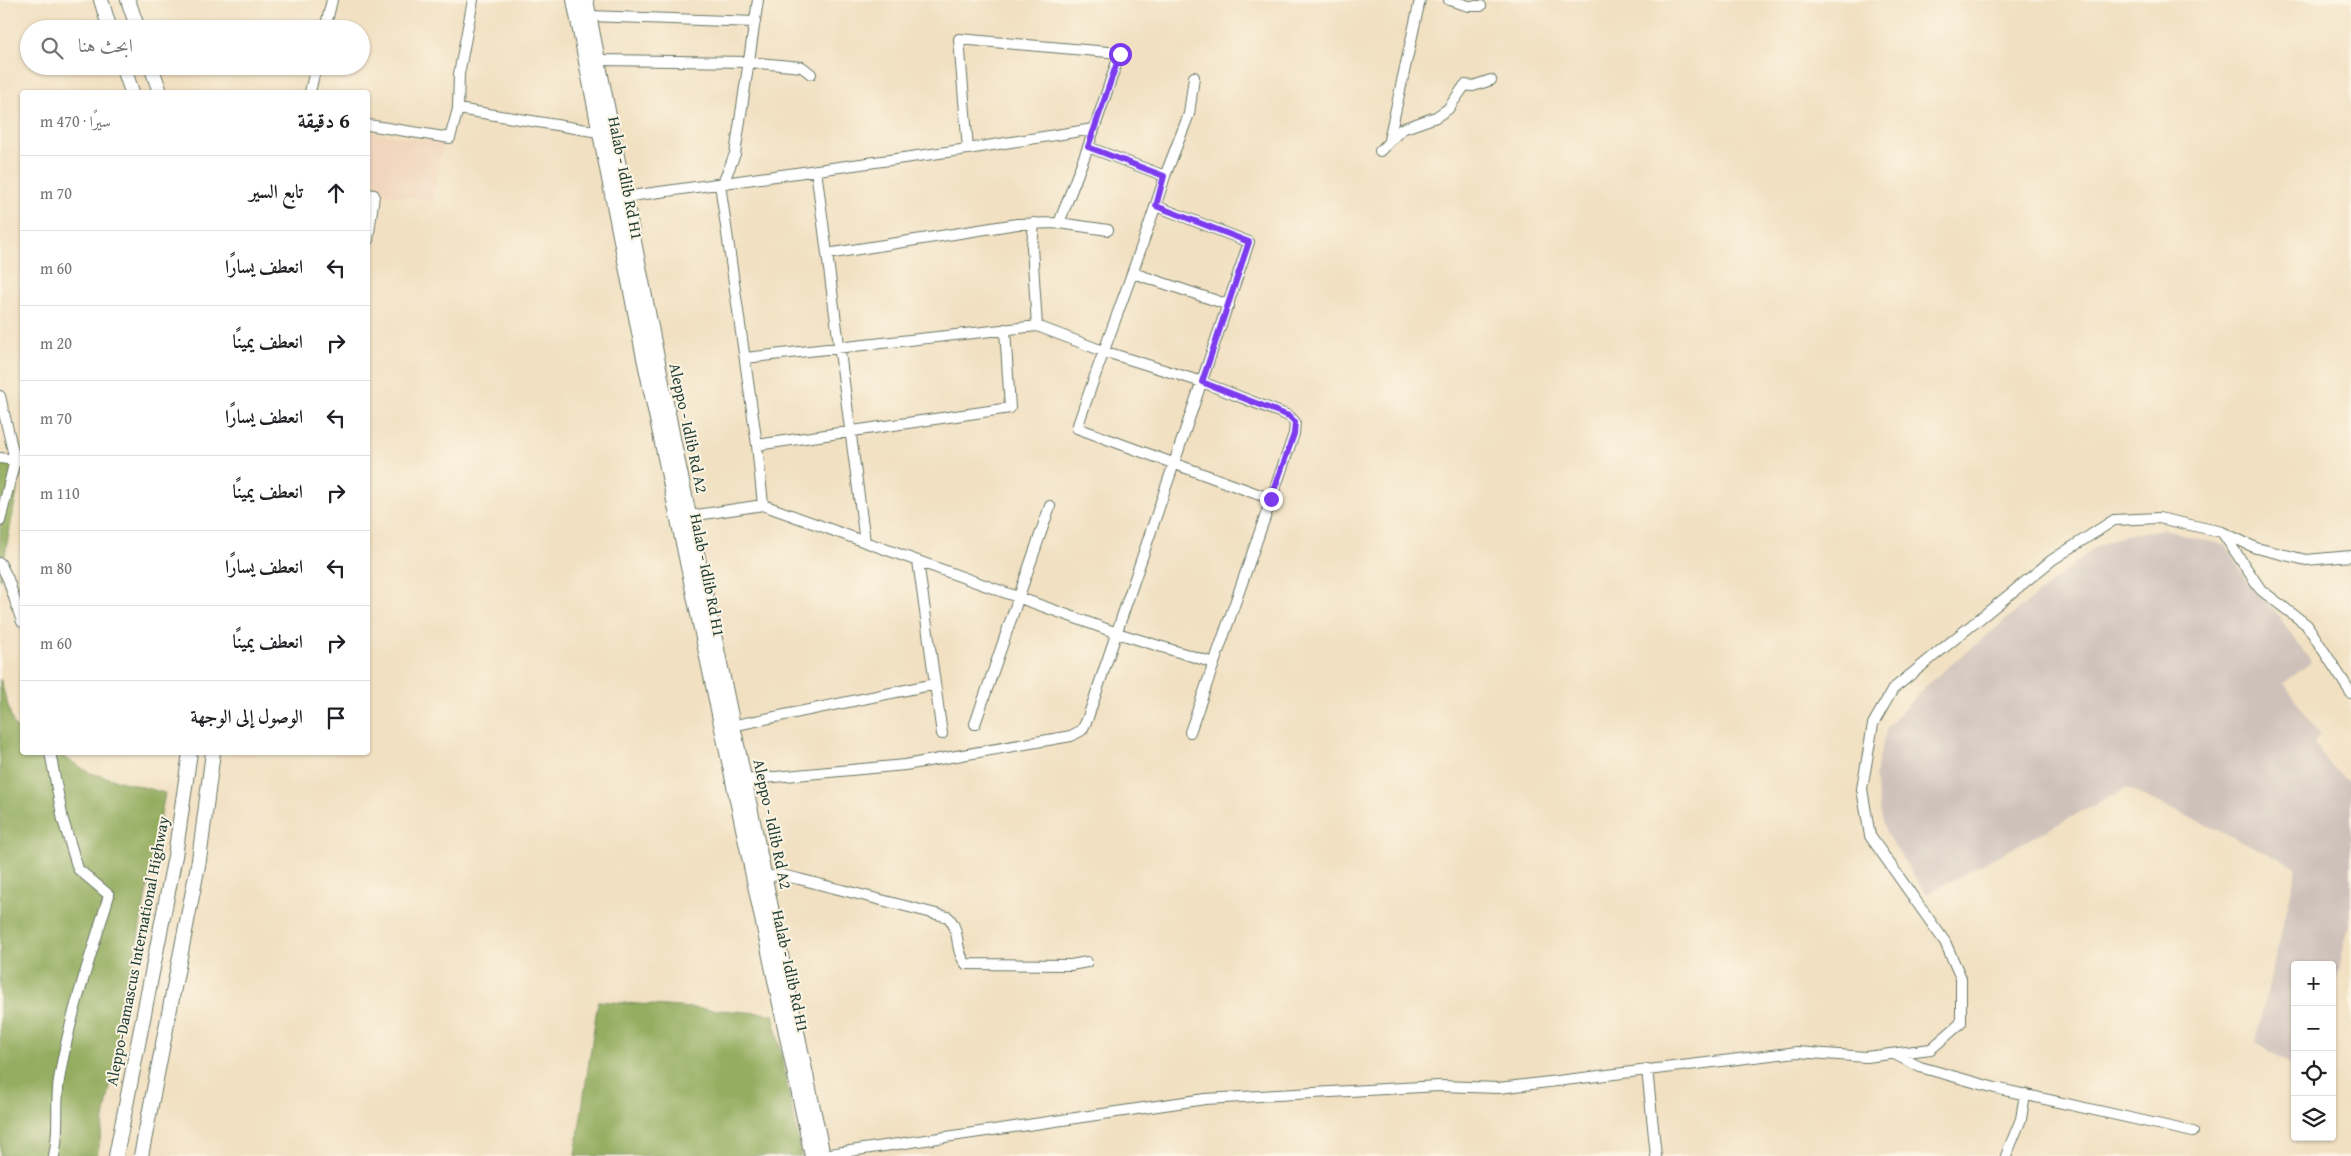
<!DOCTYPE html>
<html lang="ar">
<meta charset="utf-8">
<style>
body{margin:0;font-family:"Gentium Book Plus",Amiri,serif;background:#f6f6f6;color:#202124;direction:rtl}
.controls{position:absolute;right:15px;bottom:15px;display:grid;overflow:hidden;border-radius:5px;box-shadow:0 1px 4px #0004}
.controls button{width:45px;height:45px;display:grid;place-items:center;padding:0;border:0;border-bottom:1px solid #e0e0e0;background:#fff;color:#202124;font:25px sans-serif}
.stop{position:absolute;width:15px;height:15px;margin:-11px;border:4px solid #7c3aed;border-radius:50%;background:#fff}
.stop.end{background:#7c3aed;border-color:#fff;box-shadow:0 1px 5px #0008}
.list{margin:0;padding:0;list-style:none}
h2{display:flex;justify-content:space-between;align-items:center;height:65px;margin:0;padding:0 20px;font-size:21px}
h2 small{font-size:16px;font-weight:400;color:#757577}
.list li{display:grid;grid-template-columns:32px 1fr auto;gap:15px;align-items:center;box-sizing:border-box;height:75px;padding:0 20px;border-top:1px solid #e0e0e0}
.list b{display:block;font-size:19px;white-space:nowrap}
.list em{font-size:16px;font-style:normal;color:#757577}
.icon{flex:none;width:28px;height:28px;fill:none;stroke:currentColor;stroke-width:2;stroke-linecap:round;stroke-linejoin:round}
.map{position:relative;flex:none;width:2351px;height:1156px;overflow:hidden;direction:ltr}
.search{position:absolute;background:#fff;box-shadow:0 1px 4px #0004;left:20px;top:20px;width:350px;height:55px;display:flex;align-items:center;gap:12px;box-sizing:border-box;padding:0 18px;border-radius:28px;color:#757577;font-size:19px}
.panel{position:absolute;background:#fff;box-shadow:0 1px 4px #0004;left:20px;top:90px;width:350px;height:665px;border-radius:5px;direction:rtl}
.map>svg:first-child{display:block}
</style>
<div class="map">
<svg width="2351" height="1156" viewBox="0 0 2351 1156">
<rect width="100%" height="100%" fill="#fcf5e5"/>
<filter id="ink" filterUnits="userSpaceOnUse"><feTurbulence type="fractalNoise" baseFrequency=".02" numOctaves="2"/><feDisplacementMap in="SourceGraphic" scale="10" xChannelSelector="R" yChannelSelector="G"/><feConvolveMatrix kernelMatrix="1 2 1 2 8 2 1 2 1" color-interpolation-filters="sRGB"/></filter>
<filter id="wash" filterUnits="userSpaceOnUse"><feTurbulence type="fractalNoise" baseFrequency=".0096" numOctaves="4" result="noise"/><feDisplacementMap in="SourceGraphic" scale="20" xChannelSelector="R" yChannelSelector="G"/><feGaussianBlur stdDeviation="1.12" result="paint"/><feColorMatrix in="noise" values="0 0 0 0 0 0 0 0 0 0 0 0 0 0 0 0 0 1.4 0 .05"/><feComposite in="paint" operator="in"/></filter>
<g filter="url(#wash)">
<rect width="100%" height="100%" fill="#f1e0c1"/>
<path fill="#f1d5bd" d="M368,132L443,144L433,201L368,191Z"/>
<path fill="#cec1ba" d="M2164,529L2227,546L2249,585L2275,611L2311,662L2284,683L2320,734L2314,743L2329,764L2351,783V915L2332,1001V965H2295V1067L2255,1042L2297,867L2126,788L1926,894L1886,833L1880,810L1875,775L1887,727L1930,682L2095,547L2125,535Z"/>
<path fill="#94ad60" stroke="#5a754a" d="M0,462L22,465L0,580Z
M0,679L14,726L22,731V752L57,753L90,773L165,793L97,1156H0Z
M598,1001L773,1014L801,1156H575Z"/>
</g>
<g filter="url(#ink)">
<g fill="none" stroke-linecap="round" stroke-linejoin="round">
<g stroke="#687665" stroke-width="12">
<path id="minor" d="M1449,0L1469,6H1481
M589,16L755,22
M325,29L332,0
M598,60L749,62L802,67L811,74
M310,92L316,66
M458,109L459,74L473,0
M368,125L450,138L458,109L599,132
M1389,140L1420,0
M1088,147L1165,176C1139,261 1105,343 1077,428L1271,499
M968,149L959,39L1120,53L1088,147L1059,223
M1380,151L1402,129L1436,117L1448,109L1465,85L1473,86L1491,80
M816,170L865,542
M1165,176L1189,114L1194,77
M723,183L735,154L758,0
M720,184L757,445L763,505
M368,194L374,195L368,240
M624,197L968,149L1093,129
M1034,223L1032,247L1037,326
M827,254L1017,224L1059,223L1108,230
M1133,273L1229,305
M745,358L1037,326L1103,351L1202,382L1289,416L1295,422L1294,434L1190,732
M0,396L15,460H22
M757,445L1010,408L1005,329
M0,458L15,460L0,521
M690,516L763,505L1117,633L1214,663
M2222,532L2261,590L2307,625L2351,693
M918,561L942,734
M0,563L8,579L22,622
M741,724L935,684
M975,724L1050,506
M50,752L63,820L78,869L109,895C91,956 69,1017 59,1080C55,1105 60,1131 54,1156
M753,779L905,765L1071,736L1082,730L1087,720L1249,242L1156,206
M759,877L781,875L799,879L948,917C961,930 954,950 966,964L1071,965L1087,962
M1894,1054L1920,1067L1995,1088L2193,1132
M1647,1069L1656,1156
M823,1155L1205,1099L1439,1086L1499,1088L1797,1052L1866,1057L1931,1049L1961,1023V978L1945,942L1870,836L1862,789L1873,724L1893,689L2052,560L2114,520L2159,518L2222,532L2256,548L2306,560L2351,556
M2006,1156L2021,1119L2025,1094"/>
</g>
<g stroke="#687665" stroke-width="16">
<path id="highway" d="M101,0L110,29
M128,0L138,29
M574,0L643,353L812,1156
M586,0L676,453L823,1156
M123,66L132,92
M151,66L160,92
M116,1156L175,856L190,752
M141,1156L199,860L213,752"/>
</g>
<use href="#minor" stroke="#fff" stroke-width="10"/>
<use href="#highway" stroke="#fff" stroke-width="14"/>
</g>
</g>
<g fill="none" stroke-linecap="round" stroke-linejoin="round" filter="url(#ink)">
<path stroke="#7c3aed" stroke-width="6" d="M1120,54L1088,147L1164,176L1156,206L1249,242L1202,382L1289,416L1295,422L1294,434L1271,499"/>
</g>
<g text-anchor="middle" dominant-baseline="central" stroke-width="4" stroke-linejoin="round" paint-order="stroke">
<g font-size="16" fill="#1f3d34" stroke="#fcf5e5">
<text transform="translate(626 178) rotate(79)">Halab - Idlib Rd H1</text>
<text transform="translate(689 428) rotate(78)">Aleppo - Idlib Rd A2</text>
<text transform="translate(708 575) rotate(79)">Halab - Idlib Rd H1</text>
<text transform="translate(773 824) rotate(78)">Aleppo - Idlib Rd A2</text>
<text transform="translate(137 951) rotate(-79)">Aleppo-Damascus International Highway</text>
<text transform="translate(791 971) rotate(78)">Halab - Idlib Rd H1</text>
</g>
</g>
</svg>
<div class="controls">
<button>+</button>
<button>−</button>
<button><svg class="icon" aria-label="locate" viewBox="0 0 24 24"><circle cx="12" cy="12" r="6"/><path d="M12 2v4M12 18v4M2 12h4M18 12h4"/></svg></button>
<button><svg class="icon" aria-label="layers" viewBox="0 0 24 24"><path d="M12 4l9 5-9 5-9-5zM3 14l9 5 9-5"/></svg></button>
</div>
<div class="stop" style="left:1120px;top:54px"></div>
<div class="stop end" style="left:1271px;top:499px"></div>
<div class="search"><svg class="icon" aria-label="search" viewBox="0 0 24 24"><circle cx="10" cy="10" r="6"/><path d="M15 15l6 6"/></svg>ابحث هنا</div>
<section class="panel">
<h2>6 دقيقة<small>سيرًا · 470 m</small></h2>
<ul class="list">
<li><svg class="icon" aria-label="ahead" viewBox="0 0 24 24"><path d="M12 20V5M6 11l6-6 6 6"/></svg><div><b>تابع السير</b></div><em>70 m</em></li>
<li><svg class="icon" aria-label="left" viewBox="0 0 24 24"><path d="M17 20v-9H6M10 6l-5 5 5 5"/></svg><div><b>انعطف يسارًا</b></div><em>60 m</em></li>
<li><svg class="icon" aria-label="right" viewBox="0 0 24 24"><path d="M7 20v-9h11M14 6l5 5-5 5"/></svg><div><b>انعطف يمينًا</b></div><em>20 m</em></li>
<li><svg class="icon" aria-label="left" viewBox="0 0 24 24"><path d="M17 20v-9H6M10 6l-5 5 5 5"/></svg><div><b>انعطف يسارًا</b></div><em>70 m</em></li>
<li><svg class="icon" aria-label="right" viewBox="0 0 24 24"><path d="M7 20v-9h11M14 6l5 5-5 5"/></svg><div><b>انعطف يمينًا</b></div><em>110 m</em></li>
<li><svg class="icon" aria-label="left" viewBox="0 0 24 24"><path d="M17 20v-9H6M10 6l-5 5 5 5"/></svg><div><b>انعطف يسارًا</b></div><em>80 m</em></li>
<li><svg class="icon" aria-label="right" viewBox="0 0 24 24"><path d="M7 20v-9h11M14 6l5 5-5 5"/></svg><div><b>انعطف يمينًا</b></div><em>60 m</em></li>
<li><svg class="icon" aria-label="arrive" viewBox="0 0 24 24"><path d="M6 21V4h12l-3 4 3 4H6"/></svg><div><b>الوصول إلى الوجهة</b></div></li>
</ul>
</section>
</div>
